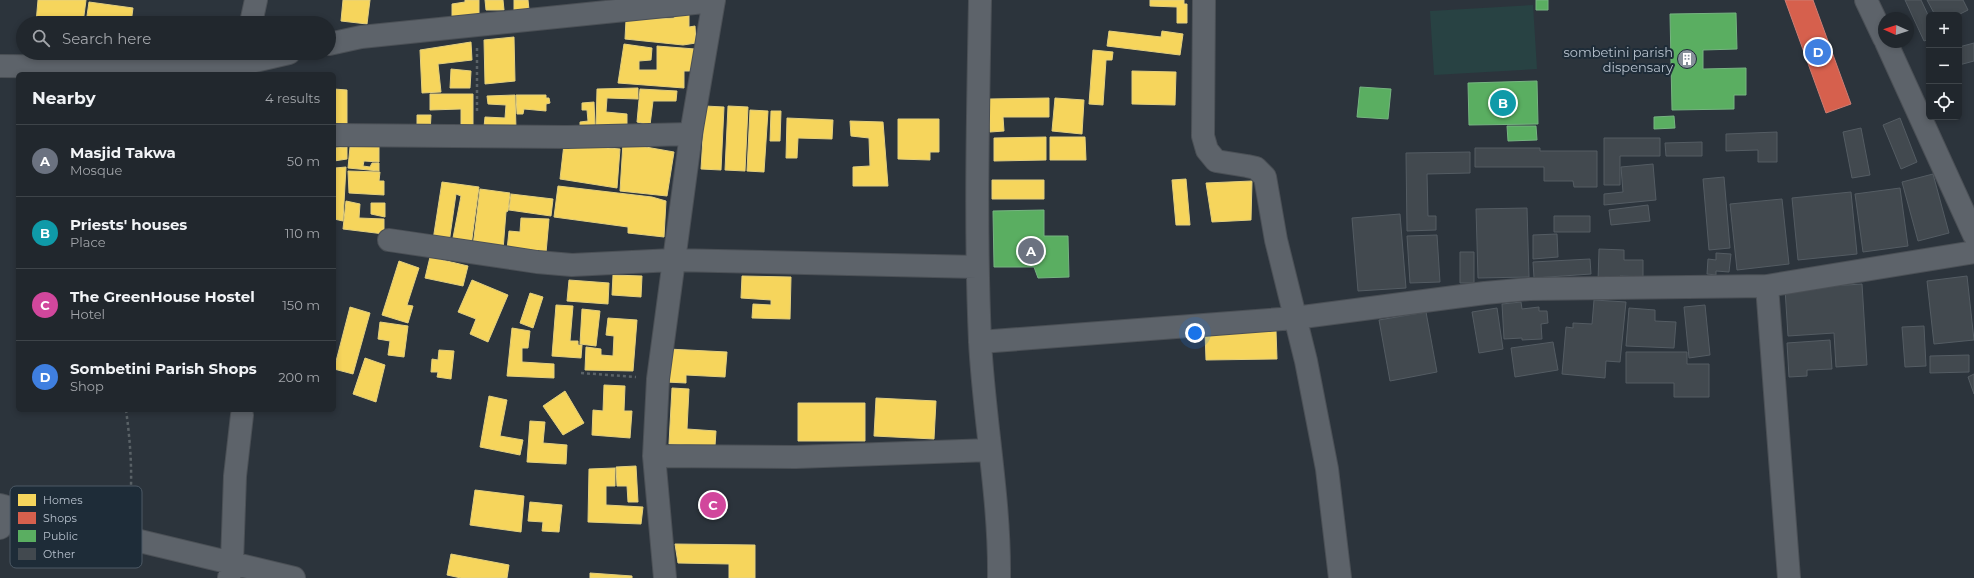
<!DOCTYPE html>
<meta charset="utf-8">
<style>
body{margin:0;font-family:Montserrat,sans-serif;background:#292f35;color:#f1f3f6}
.controls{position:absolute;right:12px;top:12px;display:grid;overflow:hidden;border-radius:6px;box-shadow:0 2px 6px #0003}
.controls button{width:36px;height:36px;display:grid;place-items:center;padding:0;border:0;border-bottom:1px solid #3e4449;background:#21272d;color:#f1f3f6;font:20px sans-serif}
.compass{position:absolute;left:1878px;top:12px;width:36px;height:36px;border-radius:50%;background:#21272d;box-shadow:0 2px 6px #0003;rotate:273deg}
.you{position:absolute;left:1195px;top:333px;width:14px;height:14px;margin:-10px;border:3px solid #fff;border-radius:50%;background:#1a73e8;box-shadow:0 0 0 6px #1a73e833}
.badge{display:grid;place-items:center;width:26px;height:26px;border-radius:50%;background:#86909a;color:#fff;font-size:13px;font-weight:700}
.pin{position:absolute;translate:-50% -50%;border:2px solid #fff;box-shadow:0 1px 4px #0006}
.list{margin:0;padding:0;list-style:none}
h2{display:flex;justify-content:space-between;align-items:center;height:52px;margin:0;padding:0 16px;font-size:17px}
h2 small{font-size:13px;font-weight:400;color:#a2a5aa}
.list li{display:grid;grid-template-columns:26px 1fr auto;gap:12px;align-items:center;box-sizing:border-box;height:72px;padding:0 16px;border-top:1px solid #3e4449}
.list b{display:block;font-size:15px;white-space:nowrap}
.list p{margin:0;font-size:13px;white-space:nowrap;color:#a2a5aa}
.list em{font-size:13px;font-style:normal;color:#a2a5aa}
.icon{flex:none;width:22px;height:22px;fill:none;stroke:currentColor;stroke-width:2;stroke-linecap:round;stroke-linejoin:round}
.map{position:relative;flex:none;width:1974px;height:578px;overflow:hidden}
.search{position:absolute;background:#21272d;box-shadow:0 2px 6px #0003;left:16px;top:16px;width:320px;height:44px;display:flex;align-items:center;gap:10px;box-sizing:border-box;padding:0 14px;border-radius:22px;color:#a2a5aa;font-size:15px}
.panel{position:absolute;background:#21272d;box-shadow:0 2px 6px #0003;left:16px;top:72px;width:320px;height:340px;border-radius:6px}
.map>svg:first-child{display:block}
</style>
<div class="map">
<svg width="1974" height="578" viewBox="0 0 1974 578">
<rect width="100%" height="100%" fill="#2c343c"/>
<path fill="#284243" d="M1533,5L1537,69L1434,75L1430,11Z"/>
<path fill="#f6d55c" stroke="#e3cf7e" d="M38,0H86L83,23H36Z
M343,0H370L367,24L341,21Z
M465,0H479V17L452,19V4L465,2Z
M485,0H503L504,10H486Z
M514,0H528L529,10L514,11Z
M1150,0H1184V4H1187V23H1177V7L1150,6Z
M89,2L133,8L131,23H86Z
M676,15H689V27L695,26L696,43L683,45L625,39L626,20L674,18Z
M1109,31L1161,37L1162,31L1183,34L1180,55L1107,46Z
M514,37L515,81L485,84L484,40Z
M471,42L472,60L438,64L441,92L422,93L420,50Z
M624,44L652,48L651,60L639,61V70H657V46L695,49V71H684V88L618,83Z
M1093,50L1113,52L1112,60H1106L1103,105L1089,104Z
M33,53H79L77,66L33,62Z
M451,69L471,71L470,88H450Z
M1132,71L1176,72L1175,105L1132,104Z
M638,88V99L607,98L606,112L627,114V128L596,127L597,89Z
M334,89L347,90V129H334Z
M640,89L677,91L676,101H653L650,125L637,122Z
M430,94H473V129H461V109L430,110Z
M515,95L516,129L484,127L485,117L505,118L506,105L488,104L487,96Z
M516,95H546V98H549L550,103L546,104V111L524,109L523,114H517Z
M1049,98V117H1003L1004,131L990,132L989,99Z
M1055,98L1084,100L1082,134L1052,131Z
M594,102L595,126H580V122L588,121L587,110H582V103Z
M705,106L724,107L721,170L701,169Z
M728,106L748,107L745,171L725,170Z
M750,110L768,111L764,172L747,171Z
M771,111H781L780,141H770Z
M417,115H431L430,133L417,132Z
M787,118L833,120L832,139L798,138L797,158H786Z
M898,119H939V152H930V160L898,159Z
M850,121L883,122L888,186H853V167L870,166L869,138L851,136Z
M1046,137V160L994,161V138Z
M1050,137H1085L1086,160H1050Z
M623,143L674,152L667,196L620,191Z
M564,144L620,149L617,188L560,179Z
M379,146V162L364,161L363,166L370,167L372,163H379V171L348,168L350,147Z
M347,147V159L334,161V148Z
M346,167L343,221L334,219L335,168Z
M348,171L380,172L379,181H384V195L349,193Z
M1186,179L1190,225H1176L1172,180Z
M992,180H1044V199H992Z
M1252,181L1251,220L1212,222L1206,183Z
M442,182L479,187L471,246L452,243L461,196L456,194L449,243L433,240Z
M558,186L652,197L666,201L664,237L628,233V227L554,217Z
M480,189L510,193L508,211L506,212L503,250L473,246Z
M511,194L553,199L551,216L509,210Z
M346,201L360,204L359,218L384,219V234L343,229Z
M371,203H385V217L371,214Z
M521,218L549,219L546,253L507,250L509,231L520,232Z
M430,257L468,266L463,286L425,278Z
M399,261L419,268L407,305L413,306L408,323L382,315Z
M613,275L642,276L641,297L612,295Z
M742,276L791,277L790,319L752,318L753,304L771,305V300L741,298Z
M472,280L508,295L488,342L470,334L476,319L458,312Z
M569,280L609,283L608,304L567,301Z
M530,293L543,297L533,328L520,323Z
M556,305L573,306L570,341H578V345H582L581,358L552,356Z
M350,307L370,313L353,374L334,369Z
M582,309L600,311L596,346L580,344Z
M608,318L637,320L633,371L585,370L586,347L601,349V355L613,356L614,336L606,335Z
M380,322L408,326L404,357L388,355L390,341L378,339Z
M512,328L530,331L528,348H522V362L554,364V378L507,376Z
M1276,331L1277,359L1206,360L1205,332Z
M668,349L727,352L725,377L686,375V383L666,382Z
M439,350L454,351L451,379L437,377L438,372H431L432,359L438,360Z
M365,358L385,365L376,402L353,394Z
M604,385L625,386L624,411H632L630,438L592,435L593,410L603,411Z
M672,388L689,389L687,429L716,431L715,446L669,444Z
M565,391L584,423L563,435L543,406Z
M489,396L507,400L500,436L523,440L520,455L480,447Z
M876,398L936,401L934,439L874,436Z
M798,403H865V441H798Z
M530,421L545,422L543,443L567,445L566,464L527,462Z
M636,466L638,502H628L627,486H617L616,467Z
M615,468V486H606V505L643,507L641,524L588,522L589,469Z
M475,490L524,496L521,532L470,525Z
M530,502L562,505L559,532L542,531L543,522L528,521Z
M675,544L755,545V578H729V564L678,563Z
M451,554L509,565L507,578H461L447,575Z
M590,573L632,576V578H590Z"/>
<path fill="#d6604d" stroke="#cd7d73" d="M1785,0H1813L1851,104L1826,113Z"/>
<path fill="#5aae61" stroke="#76b481" d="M1536,0H1548V10H1536Z
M1736,13L1737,49L1703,50V69L1746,68V95H1734V109L1672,110L1670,14Z
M1537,81L1538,124L1469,125L1468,83Z
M1360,87L1391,89L1388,119L1357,117Z
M1674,116L1675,128L1654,129V117Z
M1507,126H1536L1537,140L1508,141Z
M1044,210V236H1068L1069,277L1038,278L1034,267H994L993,211Z"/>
<path fill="#42494f" stroke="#545c63" d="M1905,0H1921L1929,17V39L1924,41Z
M1927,0H1963L1968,10L1958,15H1935Z
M1974,43V61L1959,65V47Z
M1900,118L1917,162L1901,169L1883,125Z
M1861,128L1870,175L1852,178L1843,132Z
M1777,132V162H1758V150L1726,151V134Z
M1604,138H1660V156H1620V185H1604Z
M1702,142V156H1666L1665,143Z
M1475,148H1540V151H1597V187H1574L1573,181H1544V167H1475Z
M1470,152V173L1427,174L1428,216H1436V230L1407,231L1406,153Z
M1653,164L1656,200L1604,205V194L1623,192L1621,167Z
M1933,174L1949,233L1918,241L1902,182Z
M1724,177L1730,248L1709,250L1703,179Z
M1900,188L1908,246L1863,252L1855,194Z
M1851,192L1857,254L1798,260L1792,198Z
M1782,199L1789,264L1737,270L1730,204Z
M1648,205L1650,221L1611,225L1609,210Z
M1527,208L1529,277L1478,278L1476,209Z
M1400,214L1406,288L1358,291L1352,218Z
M1554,216H1590V232H1554Z
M1557,234L1558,257L1533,259V235Z
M1437,235L1440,282L1410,283L1407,236Z
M1599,249L1624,250V260H1643V277L1620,276L1619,282L1598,281Z
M1460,252H1474V283H1460Z
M1716,253L1731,254L1729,272L1716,271V275L1707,274L1708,259L1716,260Z
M1590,259L1591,274L1534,278L1533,262Z
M1967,276L1974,340L1934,344L1927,281Z
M1862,284L1867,365L1836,367L1834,333L1788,336L1785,289Z
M1594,300L1626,302L1620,362L1606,361L1605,378L1562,374L1566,327L1573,328V323L1592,324Z
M1521,302L1522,309L1539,307V311H1547L1548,323L1541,324L1542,339L1522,340V338L1504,339L1502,304Z
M1705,305L1710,355L1689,358L1684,307Z
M1497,308L1503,349L1479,353L1472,312Z
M1629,308L1655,310V321L1676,322L1674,348L1626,346Z
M1426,312L1437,372L1390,381L1379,320Z
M1924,326L1926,366L1905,367L1902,327Z
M1830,340L1832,369L1807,370V376L1789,377L1787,343Z
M1553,342L1558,370L1515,377L1511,348Z
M1626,352H1687V364H1709V397H1674V383H1626Z
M1969,355V372L1930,373V356Z
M1974,374V394L1968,377Z"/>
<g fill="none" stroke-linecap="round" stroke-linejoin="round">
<g stroke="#4b5056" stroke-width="24">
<path id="minor" d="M980,0C978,113 975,227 980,341C984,420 1000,498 999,578
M1204,0L1203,136L1207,150L1216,161L1247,166L1256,168L1265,177L1276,240L1306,361L1327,469L1340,578
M1866,0L1884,38
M251,23L256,0
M1886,42L1974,235
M329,44L361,37L714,1
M0,66L192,68L242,64L289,53
M334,135L567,137L691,134
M389,240L537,262L572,265L673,260L977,267
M1767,286L1789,578
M980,342L1295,318L1485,293L1529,289L1767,286L1974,252
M654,456L796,457L990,450
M0,505L52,520L294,578
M0,528L4,506
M229,578L232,562L235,476L242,415
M665,578L654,456L658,379L691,134L714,0"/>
</g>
<path stroke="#5a6267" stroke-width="2.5" stroke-dasharray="3 3" stroke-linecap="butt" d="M477,48V113
M581,373L636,377
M126,410C131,446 133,480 129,516"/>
<use href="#minor" stroke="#5d636a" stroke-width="22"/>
</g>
<defs>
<g id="building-disc" transform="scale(1)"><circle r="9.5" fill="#86909a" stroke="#1e2c38"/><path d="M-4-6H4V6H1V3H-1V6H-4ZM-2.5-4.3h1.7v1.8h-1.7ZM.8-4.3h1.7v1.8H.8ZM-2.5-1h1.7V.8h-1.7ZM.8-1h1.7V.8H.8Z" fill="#fff"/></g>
</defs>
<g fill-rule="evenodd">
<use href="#building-disc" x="1687" y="59"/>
</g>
<g text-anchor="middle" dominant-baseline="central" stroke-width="4" stroke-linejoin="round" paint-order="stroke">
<g font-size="13" fill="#b7c1cd" stroke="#1e2c38" text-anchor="end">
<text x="1673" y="52">sombetini parish<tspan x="1673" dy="15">dispensary</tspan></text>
</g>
</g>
<rect x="10" y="486" width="132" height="82" rx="6" fill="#1e2c38" stroke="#4c5965" stroke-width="1"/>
<rect x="18" y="494" width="18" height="12" fill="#f6d55c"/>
<rect x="18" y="512" width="18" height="12" fill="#d6604d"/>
<rect x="18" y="530" width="18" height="12" fill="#5aae61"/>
<rect x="18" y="548" width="18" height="12" fill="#42494f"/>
<g font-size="11" fill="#b7c1cd">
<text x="43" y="504">Homes</text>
<text x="43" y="522">Shops</text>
<text x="43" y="540">Public</text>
<text x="43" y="558">Other</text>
</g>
</svg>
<div class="controls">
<button>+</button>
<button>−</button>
<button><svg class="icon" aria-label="locate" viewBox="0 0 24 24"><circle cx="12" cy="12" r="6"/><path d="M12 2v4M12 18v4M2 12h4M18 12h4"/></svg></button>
</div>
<svg class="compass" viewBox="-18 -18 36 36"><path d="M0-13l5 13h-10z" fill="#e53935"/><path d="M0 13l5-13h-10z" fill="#a2a5aa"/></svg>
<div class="you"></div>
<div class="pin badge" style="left:1031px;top:251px;background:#6b7280">A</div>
<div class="pin badge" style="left:1503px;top:103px;background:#0f9aa8">B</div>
<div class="pin badge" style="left:713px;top:505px;background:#d1479c">C</div>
<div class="pin badge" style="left:1818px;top:52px;background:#3f7fe0">D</div>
<div class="search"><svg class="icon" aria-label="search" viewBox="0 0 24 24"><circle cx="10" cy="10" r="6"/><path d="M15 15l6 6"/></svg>Search here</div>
<section class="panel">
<h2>Nearby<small>4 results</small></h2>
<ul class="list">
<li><span class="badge" style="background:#6b7280">A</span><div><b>Masjid Takwa</b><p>Mosque</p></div><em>50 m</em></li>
<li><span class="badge" style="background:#0f9aa8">B</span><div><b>Priests' houses</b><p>Place</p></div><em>110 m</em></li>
<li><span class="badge" style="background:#d1479c">C</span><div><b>The GreenHouse Hostel</b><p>Hotel</p></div><em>150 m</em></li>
<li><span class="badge" style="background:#3f7fe0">D</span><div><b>Sombetini Parish Shops</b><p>Shop</p></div><em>200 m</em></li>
</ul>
</section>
</div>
